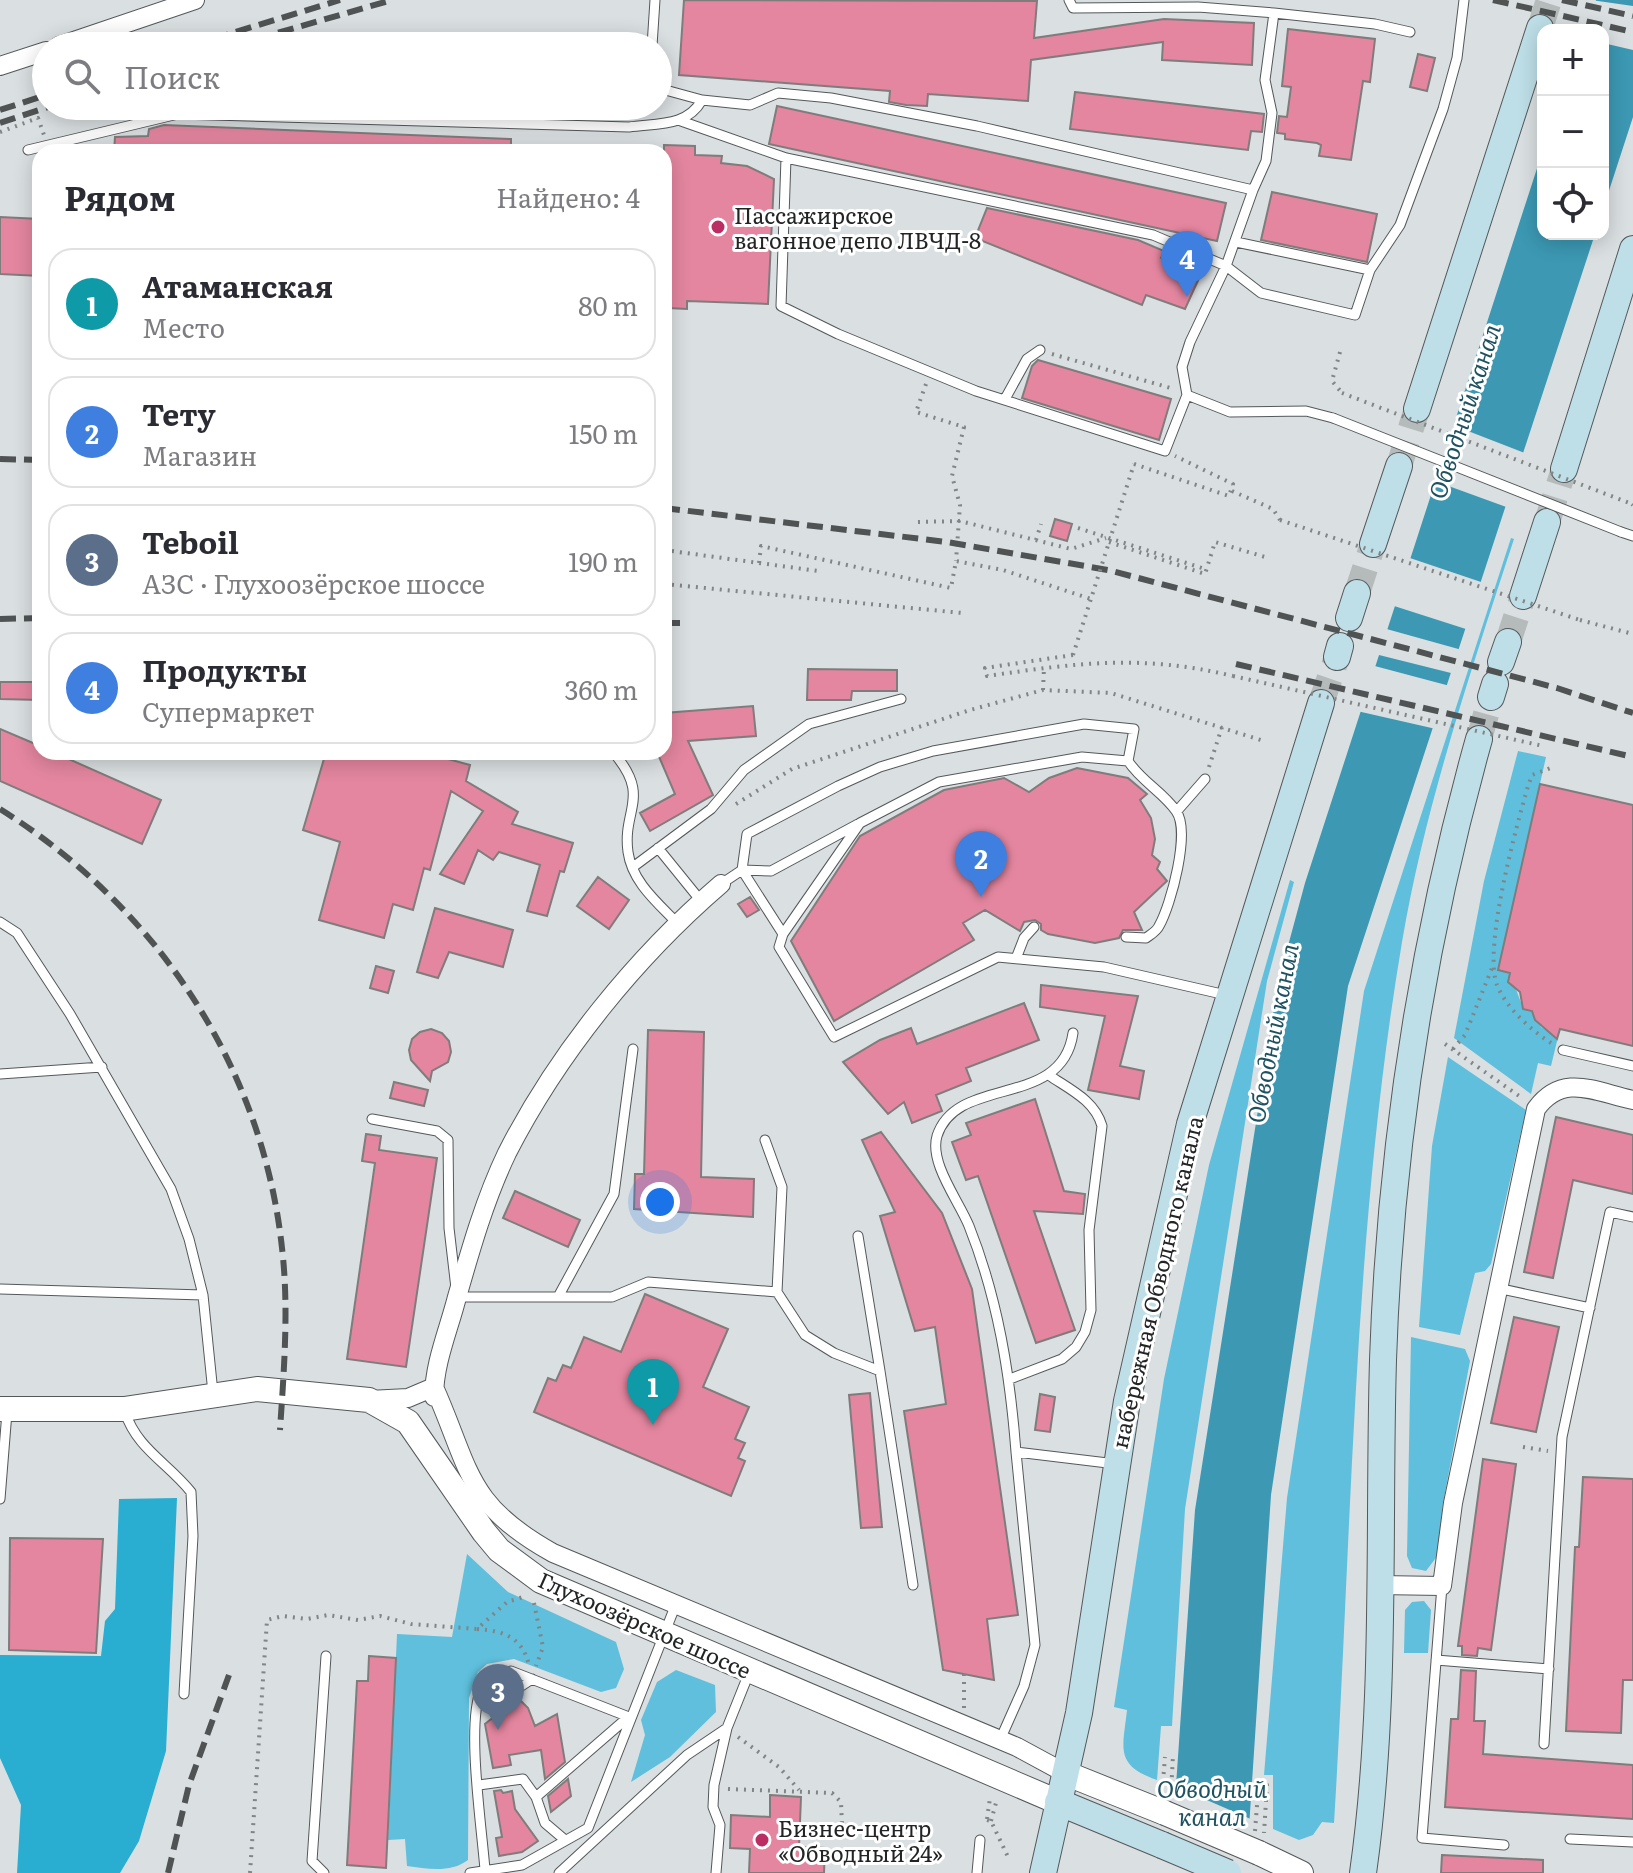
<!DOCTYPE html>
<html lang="ru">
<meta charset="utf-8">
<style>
body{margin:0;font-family:Literata,serif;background:#f7f7f7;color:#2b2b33}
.controls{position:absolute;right:24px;top:24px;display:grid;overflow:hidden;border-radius:16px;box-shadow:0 4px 20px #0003}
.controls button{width:72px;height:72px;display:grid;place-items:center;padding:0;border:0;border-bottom:2px solid #e1e1e2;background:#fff;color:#2b2b33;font:40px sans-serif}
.you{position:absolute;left:660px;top:1202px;width:28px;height:28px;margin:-20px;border:6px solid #fff;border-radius:50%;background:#1a73e8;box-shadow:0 0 0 12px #1a73e833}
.badge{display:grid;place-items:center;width:52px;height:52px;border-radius:50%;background:#bb2e63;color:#fff;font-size:26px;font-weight:700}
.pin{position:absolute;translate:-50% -66px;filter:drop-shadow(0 2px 4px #0008)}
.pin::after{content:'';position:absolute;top:42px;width:28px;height:24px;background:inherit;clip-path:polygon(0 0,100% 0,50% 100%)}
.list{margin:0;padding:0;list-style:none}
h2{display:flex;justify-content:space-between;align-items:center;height:104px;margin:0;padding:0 32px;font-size:34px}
h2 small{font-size:26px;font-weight:400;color:#7c7c81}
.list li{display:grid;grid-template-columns:52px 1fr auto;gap:24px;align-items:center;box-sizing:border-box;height:112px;margin:0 16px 16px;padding:0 16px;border:2px solid #e1e1e2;border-radius:24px}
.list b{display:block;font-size:30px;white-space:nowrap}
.list p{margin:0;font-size:26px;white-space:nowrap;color:#7c7c81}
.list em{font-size:26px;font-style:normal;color:#7c7c81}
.icon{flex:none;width:44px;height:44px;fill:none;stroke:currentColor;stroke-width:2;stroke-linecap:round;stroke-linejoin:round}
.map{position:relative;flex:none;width:1633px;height:1873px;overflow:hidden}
.search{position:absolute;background:#fff;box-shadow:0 4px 20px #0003;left:32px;top:32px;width:640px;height:88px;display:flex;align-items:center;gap:20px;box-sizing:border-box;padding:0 28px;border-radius:44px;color:#7c7c81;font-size:30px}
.panel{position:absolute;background:#fff;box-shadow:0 4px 20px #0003;left:32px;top:144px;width:640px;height:616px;border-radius:24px}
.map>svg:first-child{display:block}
</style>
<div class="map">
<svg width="1633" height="1873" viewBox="0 0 1633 1873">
<rect width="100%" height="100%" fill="#dadfe1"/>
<path fill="#5fbfdc" d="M1511,538L1514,539C1471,671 1425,806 1402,942C1353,1232 1352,1530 1334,1823L1322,1822L1313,1835L1299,1840L1273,1829V1775H1264L1287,1498L1364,991Z
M1518,751L1546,757L1498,970L1510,973L1523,1008L1532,1011L1541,1027L1558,1037L1551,1066L1538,1063L1531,1094L1454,1038L1484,881Z
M1290,880L1294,882L1267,981L1185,1509L1172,1726H1161L1157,1780C1114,1765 1123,1748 1127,1710L1114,1707L1164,1379L1209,1165Z
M1448,1057L1526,1110L1491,1264L1485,1271L1475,1273L1460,1335L1419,1327L1432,1146Z
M1411,1337L1465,1349L1470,1361L1443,1503L1438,1555L1426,1571L1412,1568L1407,1556Z
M467,1554L508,1592L616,1642L624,1669L616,1688L601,1692L514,1659L487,1664L478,1672L469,1698L468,1860C451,1873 428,1869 407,1866L405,1839L388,1840L397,1634L452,1637Z
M1424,1601L1431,1610L1428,1653H1404L1405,1610L1412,1602Z
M676,1670L715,1685L716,1712L670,1757L631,1782L645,1735L641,1720L657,1682Z"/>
<path fill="#29add0" d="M177,1498L166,1751L139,1841L120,1873H17L21,1805L0,1758V1655L101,1656L105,1621L115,1609L119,1499Z"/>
<path fill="#3c98b3" d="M1596,0H1633V117L1603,209V30H1583Z
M1543,150V234H1595L1348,986L1271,1495L1246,1873H1170L1195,1510L1278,983L1305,883Z"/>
<path fill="#dadfe1" d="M1591,0L1633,6V50L1603,43V30H1579Z
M1450,424L1527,454L1509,508L1432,480Z
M1407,557L1484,583L1469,630L1391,605Z
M1383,628L1462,650L1455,674L1375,654Z
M1371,665L1450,686L1436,729L1357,711Z
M1172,1785L1253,1820L1250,1873H1166Z"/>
<path fill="#e486a0" stroke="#807c7c" stroke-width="2" d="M684,0L1037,1L1034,38L1164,19L1254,23L1252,65L1162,60L1163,42L1031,60L1028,101L928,94L927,106L906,105L889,102L890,91L679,75Z
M1288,29L1375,39L1370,82L1363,81L1351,160L1319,156L1321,145L1317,143L1285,139V134L1277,133L1279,116L1287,117L1291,87L1282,86Z
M1418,54L1435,58L1427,91L1410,87Z
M1075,92L1264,114L1262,132L1251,131L1248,150L1070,129Z
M777,106L1226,203L1217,241L769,144Z
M164,125L511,139V152H114L115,137L148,136L149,129Z
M664,145L695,146V155L722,156L721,163L747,166L774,179L768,304L687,301V309L668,308V300H664Z
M1272,192L1377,214L1367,262L1261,240Z
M987,208L1138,240L1164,251L1161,258L1201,274L1185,309L1146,295L1142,305L975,238Z
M0,217L40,219V276L0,274Z
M1038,360L1171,399L1159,440L1022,398L1032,366Z
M1055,519L1072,524L1067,541L1050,536Z
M808,669L897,670V691H852L851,700H807Z
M0,682H40V700L0,699Z
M753,706L756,736L688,741L713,795L650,831L640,813L675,794L657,752H664V713Z
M0,729L40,746V752H53L161,800L142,844L0,781Z
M326,752H438L437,756L470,765L466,781L518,812L512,824L573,843L564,872L560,871L547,916L527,911L540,865L499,852L493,860L478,850L464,884L440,874L483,811L451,791L430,870L424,868L413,910L393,904L384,938L319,920L340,842L303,830Z
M1077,768L1128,778L1147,794L1140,800L1151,818L1155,839L1152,855L1160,862L1157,869L1167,881L1134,912L1142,930H1123L1119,938L1095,943L1048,934L1041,930V924L1035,920L1024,922L1020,931L985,910L963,923L974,940L834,1021L791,941L860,836L944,790L1004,778L1029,792L1049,778Z
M1540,784L1633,805V1046L1560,1029L1557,1039L1535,1020L1532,1011L1523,1009L1520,992L1508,982L1510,973L1498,970Z
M598,877L629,900L609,929L577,906Z
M750,897L759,910L747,917L738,904Z
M435,908L513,930L503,967L449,952L438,978L417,972Z
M376,966L394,971L388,993L370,988Z
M1041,985L1138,996L1120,1066L1144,1071L1139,1099L1088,1090L1105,1016L1040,1007Z
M1024,1003L1039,1040L966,1068L971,1081L936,1095L942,1111L912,1123L904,1102L888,1114L843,1062L880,1040L911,1028L917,1044Z
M431,1029L442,1033L449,1041L451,1052L448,1062L432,1071L430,1081L411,1060L409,1050L412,1039L420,1032Z
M648,1030L704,1032L701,1177L754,1179L753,1217L634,1209L635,1174H644Z
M394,1082L428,1090L424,1106L390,1098Z
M1035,1099L1064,1191L1085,1194L1083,1214L1034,1211L1075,1330L1036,1343L978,1176L966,1180L952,1142L971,1135L966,1123Z
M1556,1117L1633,1135V1194L1573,1180L1553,1278L1524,1272Z
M881,1132L942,1213L972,1289L1018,1615L987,1619L994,1680L943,1670L904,1411L946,1404L935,1327L915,1331L880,1216L895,1212L862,1140Z
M366,1134L381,1136L379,1150L437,1158L406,1367L347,1359L375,1163L362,1161Z
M515,1191L580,1220L568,1247L503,1218Z
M645,1294L728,1329L703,1387L749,1407L735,1439L745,1443L738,1458L745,1461L731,1496L534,1412L548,1378L556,1381L563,1365L571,1368L584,1337L621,1352Z
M1514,1317L1559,1327L1536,1432L1491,1423Z
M870,1393L882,1527L861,1528L849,1395Z
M1040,1394L1055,1397L1050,1432L1035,1430Z
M1483,1459L1516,1464L1491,1650L1478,1648L1477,1656L1462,1655V1646H1458Z
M1583,1477L1633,1479V1680H1623L1621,1733L1566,1731L1575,1547H1579Z
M10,1538L103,1539L96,1653L9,1650Z
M369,1656L396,1658L386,1868L347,1865L357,1681H368Z
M1461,1670L1476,1671L1474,1721H1485L1483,1754L1633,1765V1819L1445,1807L1451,1719H1458Z
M518,1698L528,1708L535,1726L557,1714L565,1762L545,1779L541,1750L509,1755L511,1765L493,1768L485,1724Z
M568,1779L571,1796L551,1812L548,1796Z
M501,1790L503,1793L512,1791L515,1809L538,1841L522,1852L499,1856L496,1838L502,1837L494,1791Z
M770,1795L801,1797L799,1847L825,1848L824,1873H749L750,1849L730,1848L731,1815L770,1817Z
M1442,1855L1543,1860V1873H1441Z"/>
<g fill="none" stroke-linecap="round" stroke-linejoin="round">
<path stroke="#b5babb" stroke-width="26" stroke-dasharray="26 13" stroke-linecap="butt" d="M1540,28L1549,0
M1399,466L1417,409
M1547,522L1564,469
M1357,593L1373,544
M1508,642L1523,596
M1321,703L1337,657
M1479,739L1491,697"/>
<g stroke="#54585a" stroke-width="11">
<path id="service" d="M1069,0L1073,8L1198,7L1274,13
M652,46L655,0
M658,88L702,100
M681,121L786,158L1153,235L1226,266L1261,293L1355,315L1370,270L1400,225L1443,109L1457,58L1464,0
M28,150L178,114L629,127C657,123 687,127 702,100L750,105L778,93L831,98L977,126L1253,190L1226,266L1190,342L1182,367L1187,395L1165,451L976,391L838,334L781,306L786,158
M1253,190L1266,161L1272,113L1265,80L1274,13L1375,24L1410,32
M1236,242L1370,270
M1187,395L1230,412L1306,411L1333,418
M1005,399L1027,359L1040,350
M1621,532L1633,536
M613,752C652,797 622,809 628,852C632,882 658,903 677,923
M1177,811L1205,779
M658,848L701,901
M633,867L711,809L744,770L809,724L901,699
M721,884L742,870L771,871L858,824
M0,922L17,933L70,1014L171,1189L189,1239L203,1295
M783,934L742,870L747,834L838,786L880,767L933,751L1084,724L1134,729L1128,761
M1126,937L1146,938C1150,935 1157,931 1159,926C1171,905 1191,831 1176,811C1163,792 1142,782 1128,761L1082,757L939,782L860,823L783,934L779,947L834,1037L998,957L1104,967L1226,995
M1017,956L1024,938L1034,927
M1073,1033C1062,1110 957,1074 937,1136C929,1163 959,1201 969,1226C998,1299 1010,1374 1016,1452L1116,1464
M1563,1050L1633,1066
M0,1074L102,1067
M372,1119L437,1131L448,1140L449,1228L457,1297H612L648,1282L777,1292L805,1335L834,1353L880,1371L913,1585
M765,1140L782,1187L777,1292
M858,1236L880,1371
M1497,1288L1590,1308
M0,1289L203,1295L213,1393
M558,1297L614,1194L633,1049
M1010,1379L1062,1359L1076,1347L1085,1332L1091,1310L1089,1230L1102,1126C1095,1101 1071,1090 1050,1076
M125,1412C137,1449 168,1463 191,1492L193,1536L184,1694
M0,1499L7,1412
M1442,1586L1422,1838L1504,1845
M1436,1660L1549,1669
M500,1700L532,1679
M1000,1740L1024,1686L1035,1645L1016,1452
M1544,1744L1562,1437L1610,1212L1633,1217
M479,1785L523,1779L536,1797
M1570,1839L1633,1842
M565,1840L545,1823L536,1797L626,1719
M485,1870C482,1829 466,1724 481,1690C486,1679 500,1674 511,1671L629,1717
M324,1873L312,1861L326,1656
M470,1873L522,1865L588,1828L676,1604
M559,1873L687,1755L727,1728
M716,1873L720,1825L713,1807L714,1785L727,1728L749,1673
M977,1873L980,1840"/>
</g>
<g stroke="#54585a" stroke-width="20">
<path id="minor" d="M59,46L195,0
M0,66L46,51
M434,1387C471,1470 465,1504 553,1553L1017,1747L1065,1773
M434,1397C434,1363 449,1329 457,1297C471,1248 485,1199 507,1153C558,1053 636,957 721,884
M369,1400L408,1398L434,1387
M1379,1585L1442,1586L1453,1503L1536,1109C1563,1072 1595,1092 1633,1100"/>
</g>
<g stroke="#54585a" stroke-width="26">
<path id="tertiary" d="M0,1409H124L257,1389L369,1400L408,1422L484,1532L499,1550L541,1581L1058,1802
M1065,1773L1165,1813
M1259,1853L1301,1873"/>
</g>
<g stroke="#54585a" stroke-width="28">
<path id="secondary" d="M1417,409L1540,28
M1564,469L1633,249
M1373,544L1399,466
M1523,596L1547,522
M1349,618L1357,593
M1337,657L1340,646
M1501,662L1508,642
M1491,697L1495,684
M1058,1802L1162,1845
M1043,1873L1079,1713L1127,1401L1190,1124L1321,703
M1363,1873C1387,1704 1378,1530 1383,1360C1390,1149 1422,942 1479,739"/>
</g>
<path stroke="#818586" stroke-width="4" stroke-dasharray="2 6" stroke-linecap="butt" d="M0,132L38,118L44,135
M1340,352L1332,381L1342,393
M1052,354L1174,389
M926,384L916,412L964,427L952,476L960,505L956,561
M1134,464L1229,496L1233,484L1175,456
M1232,491L1273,509L1280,520
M1632,504L1633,505
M918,522L960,521L1071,549L1106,538
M1078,528L1205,569
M1036,540L1041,524
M1109,542L1205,574L1215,542L1265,557
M664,550L818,571
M759,563L761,546L951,588L956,561L1003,570L1091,599
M664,584L962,613
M1580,620L1633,634
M1073,655L985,668L987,676C1078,663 1141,654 1233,676
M1043,690L1044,668
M1209,767L1222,727
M736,804L792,769L970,710L1043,690L1111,693L1264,741
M1551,1043C1531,1030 1506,1008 1497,985C1483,947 1516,828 1528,786L1532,775L1553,767
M1445,1044L1522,1098
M1453,1049L1465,1035L1492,968
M1523,1447L1548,1451
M534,1603L543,1647L536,1666
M477,1629C504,1631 522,1637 529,1665
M964,1708V1674
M738,1737L779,1767L799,1790
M1163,1782L1165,1757
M1258,1784L1267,1785L1264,1833
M728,1789L832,1793L841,1802L842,1825
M1171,1793L1173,1755
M987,1819L990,1798
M987,1820L991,1821L1008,1857
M991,1821L996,1803
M1255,1831L1258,1793
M250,1873L267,1620L283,1616L307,1619L328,1615L358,1620L380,1616L411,1624L477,1629L507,1602L523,1597"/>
<use href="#service" stroke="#fff" stroke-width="9"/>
<use href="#minor" stroke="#fff" stroke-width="18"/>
<use href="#tertiary" stroke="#fff" stroke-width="24"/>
<use href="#secondary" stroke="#bedfe8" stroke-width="26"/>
<path stroke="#505354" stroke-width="6" stroke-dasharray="16 8" stroke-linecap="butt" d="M1493,0L1633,32
M1562,0L1633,16
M190,46L340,0
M232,46L392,0
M0,110L46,95
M0,123L51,106
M0,459L40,460
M664,508L947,542L1108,570L1557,688L1633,713
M0,619L40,618
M664,623H686
M1236,664L1633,757
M0,809C155,906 262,1064 282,1248C289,1308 284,1369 280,1430
M168,1873L189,1785L229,1675"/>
<g stroke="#54585a" stroke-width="11" stroke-linecap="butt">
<path id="service-bridge" d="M1333,418L1621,532"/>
</g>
<g stroke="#54585a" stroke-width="26" stroke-linecap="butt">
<path id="tertiary-bridge" d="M1165,1813L1259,1853"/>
</g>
<g stroke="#54585a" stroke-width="28" stroke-linecap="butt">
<path id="secondary-bridge" d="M1162,1845L1228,1873"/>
</g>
<path stroke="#818586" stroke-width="4" stroke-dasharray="2 6" stroke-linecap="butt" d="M1342,393L1632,504
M1280,520L1580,620
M1073,655L1134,464
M1233,676L1543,746"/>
<use href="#service-bridge" stroke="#fff" stroke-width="9"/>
<use href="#tertiary-bridge" stroke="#fff" stroke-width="24"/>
<use href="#secondary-bridge" stroke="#bedfe8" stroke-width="26"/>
</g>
<g fill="#bb2e63" stroke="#fff" stroke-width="3">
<circle cx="718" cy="227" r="8"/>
<circle cx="762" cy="1840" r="8"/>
</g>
<g text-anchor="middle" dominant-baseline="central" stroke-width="6" stroke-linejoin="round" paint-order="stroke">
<g font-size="22" fill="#222425" stroke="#fff" text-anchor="start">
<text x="734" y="214">Пассажирское<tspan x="734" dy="25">вагонное депо ЛВЧД-8</tspan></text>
<text x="778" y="1827">Бизнес-центр<tspan x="778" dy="25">«Обводный 24»</tspan></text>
</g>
<g font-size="22" fill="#222425" stroke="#fff">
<text transform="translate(1156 1282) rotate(-77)">набережная Обводного канала</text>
<text transform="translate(645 1624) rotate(24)">Глухоозёрское шоссе</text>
</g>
<g font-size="24" font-style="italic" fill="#1f5261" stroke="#fff">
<text transform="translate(1463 411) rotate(-72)">Обводный канал</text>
<text transform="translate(1271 1033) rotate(-79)">Обводный канал</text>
<text x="1212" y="1787">Обводный<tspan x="1212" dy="28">канал</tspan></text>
</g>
</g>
</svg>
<div class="controls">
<button>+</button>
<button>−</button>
<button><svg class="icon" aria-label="locate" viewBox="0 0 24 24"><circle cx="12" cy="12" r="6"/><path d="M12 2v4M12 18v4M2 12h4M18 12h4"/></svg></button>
</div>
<div class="you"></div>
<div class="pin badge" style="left:653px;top:1425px;background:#0f9aa8">1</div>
<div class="pin badge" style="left:981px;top:897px;background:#3f7fe0">2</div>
<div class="pin badge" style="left:498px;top:1730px;background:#5c6f8a">3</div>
<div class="pin badge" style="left:1187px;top:297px;background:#3f7fe0">4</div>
<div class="search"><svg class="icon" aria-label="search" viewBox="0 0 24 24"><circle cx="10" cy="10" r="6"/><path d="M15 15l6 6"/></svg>Поиск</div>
<section class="panel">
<h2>Рядом<small>Найдено: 4</small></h2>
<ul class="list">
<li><span class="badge" style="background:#0f9aa8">1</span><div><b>Атаманская</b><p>Место</p></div><em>80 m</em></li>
<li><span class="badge" style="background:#3f7fe0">2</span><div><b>Тету</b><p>Магазин</p></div><em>150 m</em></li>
<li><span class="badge" style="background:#5c6f8a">3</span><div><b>Teboil</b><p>АЗС · Глухоозёрское шоссе</p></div><em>190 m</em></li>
<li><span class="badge" style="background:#3f7fe0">4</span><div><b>Продукты</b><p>Супермаркет</p></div><em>360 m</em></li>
</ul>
</section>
</div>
